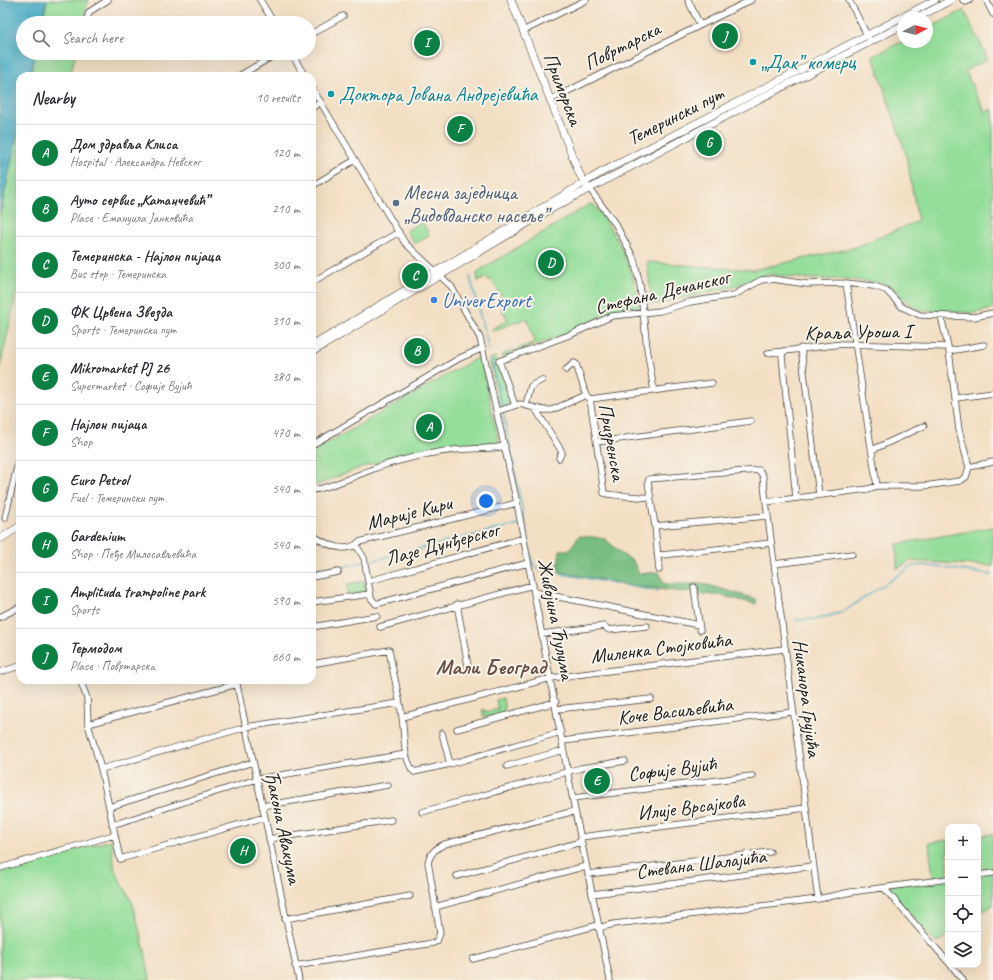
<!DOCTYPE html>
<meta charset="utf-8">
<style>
body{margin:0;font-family:Caveat,sans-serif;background:#f7f7f7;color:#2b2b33}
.controls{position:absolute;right:12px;bottom:12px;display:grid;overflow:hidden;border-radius:8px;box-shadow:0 4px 16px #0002}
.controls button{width:36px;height:36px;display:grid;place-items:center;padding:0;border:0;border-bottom:1px solid #e1e1e2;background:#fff;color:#2b2b33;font:20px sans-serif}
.compass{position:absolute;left:897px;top:12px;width:36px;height:36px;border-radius:50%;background:#fff;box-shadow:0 4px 16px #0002;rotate:83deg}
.you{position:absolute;left:486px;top:501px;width:14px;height:14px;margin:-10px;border:3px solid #fff;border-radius:50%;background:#1a73e8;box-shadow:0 0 0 6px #1a73e833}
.badge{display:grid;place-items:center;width:26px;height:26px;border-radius:50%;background:#0b8043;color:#fff;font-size:13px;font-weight:700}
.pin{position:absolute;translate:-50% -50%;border:2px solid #fff;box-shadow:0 1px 4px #0006}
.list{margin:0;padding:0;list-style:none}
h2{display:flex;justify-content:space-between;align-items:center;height:52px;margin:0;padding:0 16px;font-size:17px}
h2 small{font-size:13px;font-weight:400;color:#7c7c81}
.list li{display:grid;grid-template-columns:26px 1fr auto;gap:12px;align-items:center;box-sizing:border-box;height:56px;padding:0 16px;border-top:1px solid #e1e1e2}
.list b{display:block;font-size:15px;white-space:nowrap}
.list p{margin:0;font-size:13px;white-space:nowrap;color:#7c7c81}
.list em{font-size:13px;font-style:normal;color:#7c7c81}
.icon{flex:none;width:22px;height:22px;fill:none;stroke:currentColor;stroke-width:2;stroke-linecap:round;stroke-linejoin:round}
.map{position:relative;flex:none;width:993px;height:980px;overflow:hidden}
.search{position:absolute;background:#fff;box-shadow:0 4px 16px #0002;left:16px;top:16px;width:300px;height:44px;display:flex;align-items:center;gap:10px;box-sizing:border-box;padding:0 14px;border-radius:22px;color:#7c7c81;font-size:15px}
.panel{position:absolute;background:#fff;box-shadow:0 4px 16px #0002;left:16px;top:72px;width:300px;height:612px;border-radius:12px}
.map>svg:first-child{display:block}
</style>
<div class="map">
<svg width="993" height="980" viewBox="0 0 993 980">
<rect width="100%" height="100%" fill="#f7f3e8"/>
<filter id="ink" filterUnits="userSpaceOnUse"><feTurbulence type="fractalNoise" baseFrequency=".025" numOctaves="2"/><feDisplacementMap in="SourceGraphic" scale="8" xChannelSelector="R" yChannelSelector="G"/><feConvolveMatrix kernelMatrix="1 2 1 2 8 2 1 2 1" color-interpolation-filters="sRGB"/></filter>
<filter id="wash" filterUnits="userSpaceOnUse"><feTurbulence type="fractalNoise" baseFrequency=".012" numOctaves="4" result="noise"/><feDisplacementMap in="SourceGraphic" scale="16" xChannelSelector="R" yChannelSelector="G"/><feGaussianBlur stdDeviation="0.9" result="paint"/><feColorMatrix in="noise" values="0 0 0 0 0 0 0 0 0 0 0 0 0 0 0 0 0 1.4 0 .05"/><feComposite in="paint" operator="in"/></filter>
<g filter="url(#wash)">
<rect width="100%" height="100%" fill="#f3dfc4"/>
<path fill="#94de9a" stroke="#587d5b" d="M47,0H88L83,23H42Z
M964,10L988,59L965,71L985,112L993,109V309L974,313L920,310L904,300L894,289L881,283L844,279H809L767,274L739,285L652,305L647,262L753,270L856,247L918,221L906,154L873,56L903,41L927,42V29Z
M36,53H76L70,76H30Z
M20,123V275L0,368V214Z
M590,204L594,205C613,231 630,259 636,291C637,297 639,304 638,310L603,316L569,333L502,357L501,355L535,342L527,318L492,331V329L508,320L501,308L507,305L491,279L488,280L486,277L478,282L477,272Z
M422,221L429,235L415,244L406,231Z
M480,356L499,443C485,444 470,443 456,445C409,451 362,465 318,485L312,483V452Z
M495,357L511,401L509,405L500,408L489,359Z
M993,527V566L910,561L897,569V544Z
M365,581L366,592L348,595L347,584Z
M503,698L505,713L484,718L482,710H485V712L498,709L496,700Z
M993,834V905L978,915V836Z
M111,840L115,871L132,902L145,951L150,980H0V871Z
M948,840V935L936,943L886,886L933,879L929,843Z"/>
<path fill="#77bd82" stroke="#4a6c4f" d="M579,536L604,538L623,555L633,561L639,574L659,572L664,584H704L756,599V604L724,596L638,587L560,572L558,567L560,550H569Z"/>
<path fill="#46acc5" stroke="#316470" d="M0,0H47L42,23H23V53H36L30,76H20V123L0,214Z"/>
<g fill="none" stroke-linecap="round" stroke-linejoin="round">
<path stroke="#46acc5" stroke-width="1.5" d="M470,276L489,350
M491,359L502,405
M503,412L512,457
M513,461L532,562L535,567L546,571L657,591
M367,562L518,524
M312,568H337L364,562
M796,620L818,619L843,612L912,566L923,565L993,575"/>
</g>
</g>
<g filter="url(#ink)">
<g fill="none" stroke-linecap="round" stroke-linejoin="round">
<g stroke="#3c3935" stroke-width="7">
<path id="street" d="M260,0L274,23
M688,0L700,25
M849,0L868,37
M963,0L966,2L970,0
M986,0L993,14
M86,23L89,12L108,0
M523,31L586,0
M309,35L343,16
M98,53L104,55
M291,53L305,76
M239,76L278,53
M312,88L405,243L451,286L480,338L517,503L575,811L610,980
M550,100L751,0
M312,108L321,102
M312,186L355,160
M589,188L616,225L634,259L640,285L647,348L654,391
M312,282L399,232
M846,283L877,486H924L960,481L966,477L969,467L959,430L949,351L941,316
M801,348L819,495
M783,351L782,356L796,498
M949,351L984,345
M768,353L842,344L948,347
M566,370L574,363L576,364L586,395L590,399L604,493C608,496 641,496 650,498
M956,398L993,393
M590,399L712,383
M515,405L499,361L572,334L612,316L660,311L690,302L734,295L761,280L772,279L807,284L846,283L873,286L886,290L902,307L920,315L974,317L993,313
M526,405L531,386L542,380
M535,408L562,452L559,458
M498,411L520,404L543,410H552L586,395
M597,442L751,421
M312,445L460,358L483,348
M872,450L924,426
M969,467L993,462
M312,490C322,491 365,472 378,467C407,458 438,450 469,449C481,448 493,449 505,446
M5,518L20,454
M655,526L767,516
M312,535C324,543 346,555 359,542L517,503
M356,545L364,558L371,598L376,604L528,563
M657,553L662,555L771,543
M774,564L852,554
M659,570L655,526L648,482L649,479L759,470L763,476L766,502
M312,577L338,572
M369,581L524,538
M694,587L700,630
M534,592L699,625
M312,602L370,594
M457,604L469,671
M0,617L20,607
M312,627L377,616
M380,627L533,585
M542,634L604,626L609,630L647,626
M312,664L389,650C393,673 399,695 402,717C405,735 402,757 414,772L450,764L561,732
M0,672L20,666
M80,680L87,698L88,724L101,769L120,859L265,817
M236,680L299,980
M557,709L651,699
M402,717L551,678L784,649
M88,724L237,684
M457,729L556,702
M442,733L450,764
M563,741L792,712
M507,766L564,750
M101,769L246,727L399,703
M573,798L752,776
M262,806L388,785
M109,807L253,762
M422,812L581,768L625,761
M112,825L257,779L406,754
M581,837L806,808
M269,839L391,820
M0,868L114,835
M588,874L770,852
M978,875L993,873
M457,876L581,842
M884,888L948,962
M592,894L813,866
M818,899L766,502L868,489L877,486
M435,907L586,866
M285,919L410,896
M598,928L614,924L818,899L851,892L948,879
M473,959L598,925
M951,965L963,980
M295,966L433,943L437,941L440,933L428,862C431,852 436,848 445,844L575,811"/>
</g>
<g stroke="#3c3935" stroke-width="8">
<path id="secondary" d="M511,0L579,173L586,185
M917,18L951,0
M312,346L602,172L935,0
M312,352L551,209L736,111L903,25
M0,539L20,526"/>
</g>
<use href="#street" stroke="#fff" stroke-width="5.5"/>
<use href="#secondary" stroke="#fff" stroke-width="7"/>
</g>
</g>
<g fill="#0f9aa8" stroke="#f7f3e8" stroke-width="1.5">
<circle cx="753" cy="62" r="4"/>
<circle cx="331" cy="94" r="4"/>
</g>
<circle fill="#5c6f8a" stroke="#f7f3e8" stroke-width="1.5" cx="396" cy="203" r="4"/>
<circle fill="#3f7fe0" stroke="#f7f3e8" stroke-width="1.5" cx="434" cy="300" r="4"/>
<g text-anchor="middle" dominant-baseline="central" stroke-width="4" stroke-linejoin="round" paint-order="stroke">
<g font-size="20" fill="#1c1c1c" stroke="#f7f3e8">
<text transform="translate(622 46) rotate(-27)">Повртарска</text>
<text transform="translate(563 89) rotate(69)">Приморска</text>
<text transform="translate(675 116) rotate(-27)">Темерински пут</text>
<text transform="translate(662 292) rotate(-13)">Стефана Дечанског</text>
<text transform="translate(858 332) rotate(-1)">Краља Уроша I</text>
<text transform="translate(612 442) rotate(80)">Призренска</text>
<text transform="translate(409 513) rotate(-14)">Марије Кири</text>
<text transform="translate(442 544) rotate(-15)">Лазе Дунђерског</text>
<text transform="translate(556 619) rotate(79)">Живојина Ћулума</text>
<text transform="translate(661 648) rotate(-7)">Миленка Стојковића</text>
<text transform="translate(807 698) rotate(83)">Никанора Грујића</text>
<text transform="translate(675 711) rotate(-7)">Коче Васиљевића</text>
<text transform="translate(672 769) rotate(-7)">Софије Вујић</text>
<text transform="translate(691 807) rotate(-7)">Илије Врсајкова</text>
<text transform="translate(283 827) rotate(78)">Ђакона Авакума</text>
<text transform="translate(701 864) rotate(-7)">Стевана Шалајића</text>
</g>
<g font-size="20" fill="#0d838f" stroke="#f7f3e8" text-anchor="start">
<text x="761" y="62">„Дак” комерц</text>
<text x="339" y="94">Доктора Јована Андрејевића</text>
</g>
<g font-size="20" fill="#4e5e75" stroke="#f7f3e8" text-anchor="start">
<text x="404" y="192">Месна заједница<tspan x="404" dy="23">„Видовданско насеље”</tspan></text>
</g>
<g font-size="20" fill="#366cbe" stroke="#f7f3e8" text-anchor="start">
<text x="442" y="300">UniverExport</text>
</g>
<g font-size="21" font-weight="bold" fill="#694f47" stroke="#f7f3e8">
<text x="491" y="667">Мали Београд</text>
</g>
</g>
</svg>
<div class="controls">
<button>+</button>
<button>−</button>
<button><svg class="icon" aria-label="locate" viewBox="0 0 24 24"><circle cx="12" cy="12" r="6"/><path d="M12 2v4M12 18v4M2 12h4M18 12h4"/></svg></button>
<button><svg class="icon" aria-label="layers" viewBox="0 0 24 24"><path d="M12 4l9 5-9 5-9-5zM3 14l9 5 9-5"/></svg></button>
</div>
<svg class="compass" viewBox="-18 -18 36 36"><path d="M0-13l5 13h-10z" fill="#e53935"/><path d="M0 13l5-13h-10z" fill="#7c7c81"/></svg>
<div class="you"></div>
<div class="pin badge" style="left:429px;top:427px">A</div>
<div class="pin badge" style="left:417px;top:351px">B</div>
<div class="pin badge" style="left:415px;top:276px">C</div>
<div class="pin badge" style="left:551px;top:263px">D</div>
<div class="pin badge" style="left:597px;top:781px">E</div>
<div class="pin badge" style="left:460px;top:129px">F</div>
<div class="pin badge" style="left:709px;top:143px">G</div>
<div class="pin badge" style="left:243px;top:851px">H</div>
<div class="pin badge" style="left:427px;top:43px">I</div>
<div class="pin badge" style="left:725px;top:36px">J</div>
<div class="search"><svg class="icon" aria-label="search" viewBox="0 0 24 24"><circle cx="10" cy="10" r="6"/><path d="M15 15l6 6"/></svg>Search here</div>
<section class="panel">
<h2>Nearby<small>10 results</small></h2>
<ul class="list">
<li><span class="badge">A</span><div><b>Дом здравља Клиса</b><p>Hospital · Александра Невског</p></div><em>120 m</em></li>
<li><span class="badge">B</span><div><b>Ауто сервис „Катанчевић”</b><p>Place · Емануила Јанковића</p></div><em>210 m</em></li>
<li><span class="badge">C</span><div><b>Темеринска - Најлон пијаца</b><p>Bus stop · Темеринска</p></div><em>300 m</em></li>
<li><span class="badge">D</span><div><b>ФК Црвена Звезда</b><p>Sports · Темерински пут</p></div><em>310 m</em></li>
<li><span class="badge">E</span><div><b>Mikromarket PJ 26</b><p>Supermarket · Софије Вујић</p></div><em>380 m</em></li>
<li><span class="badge">F</span><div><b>Најлон пијаца</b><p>Shop</p></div><em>470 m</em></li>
<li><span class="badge">G</span><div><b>Euro Petrol</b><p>Fuel · Темерински пут</p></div><em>540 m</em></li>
<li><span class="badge">H</span><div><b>Gardenium</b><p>Shop · Пеђе Милосављевића</p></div><em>540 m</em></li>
<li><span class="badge">I</span><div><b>Amplituda trampoline park</b><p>Sports</p></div><em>590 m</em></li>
<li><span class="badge">J</span><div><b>Термодом</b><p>Place · Повртарска</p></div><em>660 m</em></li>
</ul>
</section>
</div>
